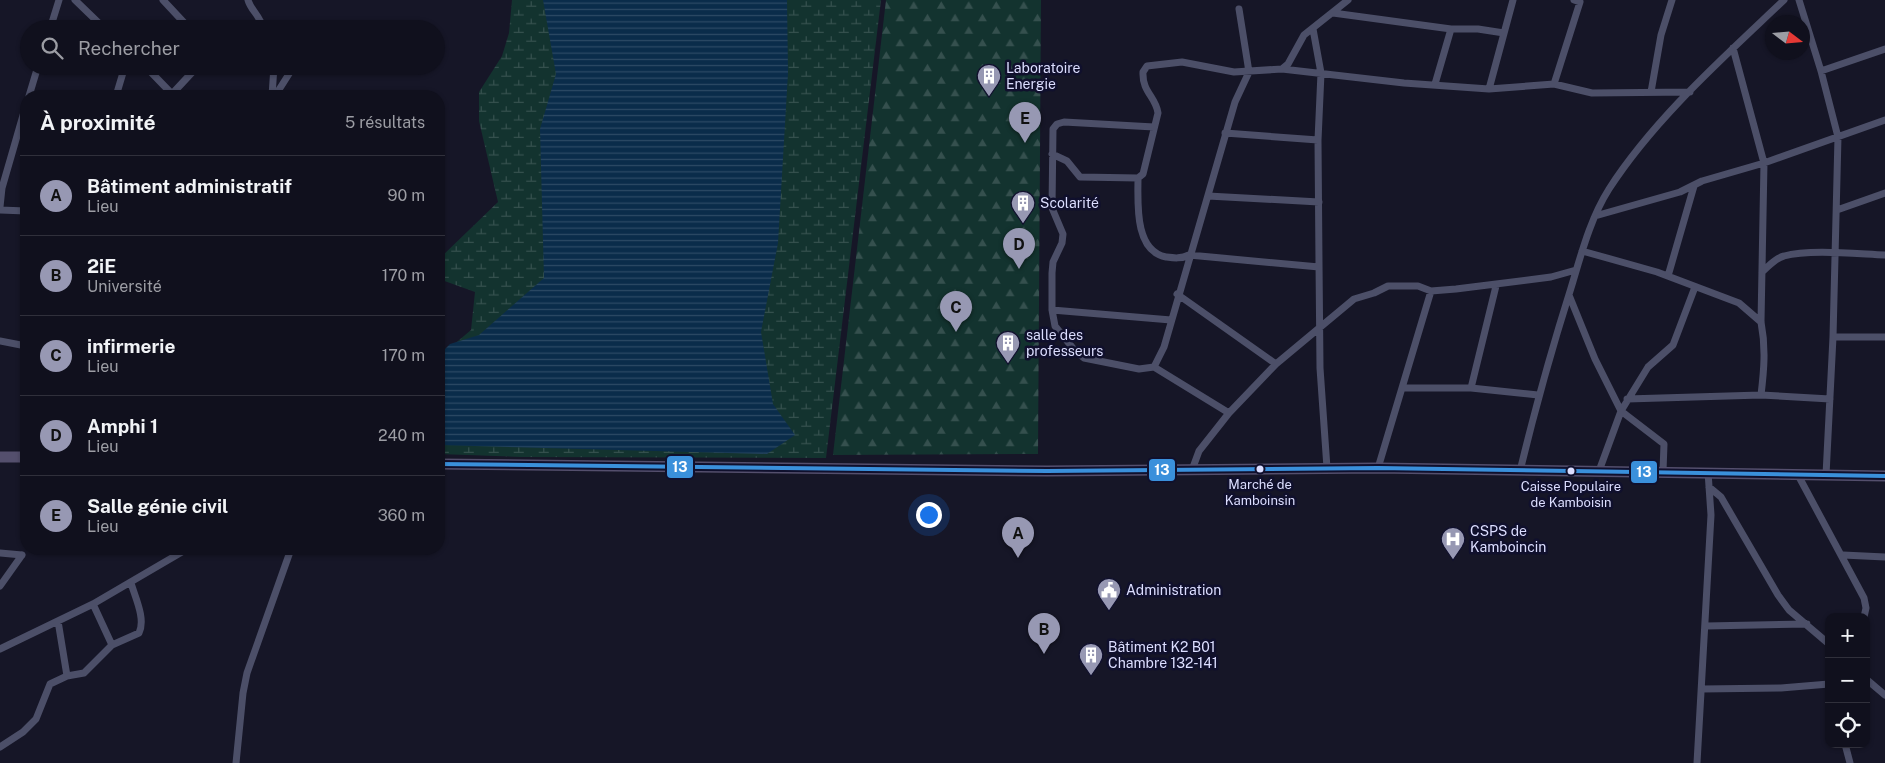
<!DOCTYPE html>
<html lang="fr">
<meta charset="utf-8">
<style>
body{margin:0;font-family:"Public Sans",sans-serif;background:#1e1e2a;color:#f1f3f6}
.controls{position:absolute;right:15px;bottom:15px;display:grid;overflow:hidden;border-radius:10px;box-shadow:0 1px 4px #0004}
.controls button{width:45px;height:45px;display:grid;place-items:center;padding:0;border:0;border-bottom:1px solid #30303b;background:#10101d;color:#f1f3f6;font:25px sans-serif}
.compass{position:absolute;left:1765px;top:15px;width:45px;height:45px;border-radius:50%;background:#10101d;box-shadow:0 1px 4px #0004;rotate:106deg}
.you{position:absolute;left:928px;top:514px;width:18px;height:18px;margin:-12px;border:4px solid #fff;border-radius:50%;background:#1a73e8;box-shadow:0 0 0 8px #1a73e833}
.badge{display:grid;place-items:center;width:32px;height:32px;border-radius:50%;background:#9798b3;color:#111;font-size:16px;font-weight:700}
.pin{position:absolute;translate:-50% -41px;filter:drop-shadow(0 1px 2px #0008)}
.pin::after{content:'';position:absolute;top:26px;width:18px;height:15px;background:inherit;clip-path:polygon(0 0,100% 0,50% 100%)}
.list{margin:0;padding:0;list-style:none}
h2{display:flex;justify-content:space-between;align-items:center;height:65px;margin:0;padding:0 20px;font-size:21px}
h2 small{font-size:16px;font-weight:400;color:#9c9da4}
.list li{display:grid;grid-template-columns:32px 1fr auto;gap:15px;align-items:center;box-sizing:border-box;height:80px;padding:0 20px;border-top:1px solid #30303b}
.list b{display:block;font-size:19px;white-space:nowrap}
.list p{margin:0;font-size:16px;white-space:nowrap;color:#9c9da4}
.list em{font-size:16px;font-style:normal;color:#9c9da4}
.icon{flex:none;width:28px;height:28px;fill:none;stroke:currentColor;stroke-width:2;stroke-linecap:round;stroke-linejoin:round}
.map{position:relative;flex:none;width:1885px;height:763px;overflow:hidden}
.search{position:absolute;background:#10101d;box-shadow:0 1px 4px #0004;left:20px;top:20px;width:425px;height:55px;display:flex;align-items:center;gap:12px;box-sizing:border-box;padding:0 18px;border-radius:28px;color:#9c9da4;font-size:19px}
.panel{position:absolute;background:#10101d;box-shadow:0 1px 4px #0004;left:20px;top:90px;width:425px;height:465px;border-radius:20px}
.map>svg:first-child{display:block}
</style>
<div class="map">
<svg width="1885" height="763" viewBox="0 0 1885 763">
<defs>
<pattern id="forest-firs" width="22" height="20" patternUnits="userSpaceOnUse" patternTransform="scale(1.25)"><rect width="22" height="20" fill="#13332f"/><path d="M5 1l3.5 6h-7zM16 11l3.5 6h-7z" fill="#35504e"/></pattern>
<pattern id="wetland-marsh" width="20" height="14" patternUnits="userSpaceOnUse" patternTransform="scale(1.25)"><rect width="20" height="14" fill="#13332f"/><path d="M1 5h8M5 5V1M11 12h8M15 12V8" fill="none" stroke="#35504e"/></pattern>
<pattern id="water-rules" width="6" height="5" patternUnits="userSpaceOnUse" patternTransform="scale(1.25)"><rect width="6" height="5" fill="#0a2c4a"/><path d="M0 2.5h6" fill="none" stroke="#2d4a65"/></pattern>
</defs>
<rect width="100%" height="100%" fill="#161627"/>
<path fill="url(#forest-firs)" d="M886,0H1041L1038,454L833,455Z"/>
<path fill="url(#wetland-marsh)" d="M512,0H881L826,458L521,457L439,454V357L471,330L475,292L439,279V259L498,202L479,121V92L502,56L509,33Z"/>
<path fill="url(#water-rules)" d="M543,0H787L788,73L778,243L761,332L773,404L795,435L767,454L439,445V355L450,344L479,335L544,278L540,129L556,74Z"/>
<g fill="none" stroke-linecap="round" stroke-linejoin="round">
<path stroke="#4c4f68" stroke-width="7" d="M75,0L105,29
M163,0L190,29
M248,0C251,11 261,16 263,29
M1799,0L1821,71L1838,137L1833,337
M1333,13L1451,29L1435,84
M50,29L59,0
M1313,29L1321,73L1318,140L1319,263L1320,368L1327,468
M1451,29H1478L1504,33
M145,66L174,96
M1282,69L1288,64L1304,35L1348,0
M1821,71L1885,49
M1554,84L1580,2L1574,0
M1489,89L1513,0
M1651,92L1661,35L1672,0
M172,94L198,66
M29,96L38,66
M116,96L125,66
M272,96L274,66
M275,96L294,66
M1154,127L1064,122L1057,124L1053,129L1052,208L1063,234L1062,243L1053,262L1052,273V310L1171,320
M1225,133L1318,140
M1052,154L1067,161L1080,177L1138,178L1143,174L1158,113C1156,97 1142,92 1143,72L1147,66L1182,62L1234,72L1282,69L1404,83L1489,89L1554,84L1592,93L1690,92
M1138,178C1138,202 1134,251 1166,257C1174,258 1181,259 1189,255L1319,267
M1208,196L1319,202
M0,207L2,188L26,105
M0,210L26,211
M1837,210L1885,193
M1595,216L1680,192L1702,181L1764,163L1885,120
M1582,251L1657,272L1739,303L1761,322
M1762,272C1769,266 1775,258 1784,256C1809,249 1858,254 1885,255
M1668,276L1694,186
M1177,294L1276,364
M1569,295L1595,359L1621,411L1599,471
M1052,310L1055,326L1076,352L1084,358L1139,369L1154,367L1164,347L1235,102L1249,72L1239,9
M0,341L26,346
M1154,367L1229,413
M1402,388H1471L1538,395
M1471,388L1496,286
M1761,395L1830,399
M1627,399L1761,395C1764,370 1766,348 1761,322L1764,163L1733,48
M1378,468L1431,291
M1192,470L1199,451L1229,413L1276,364L1354,299L1374,293L1388,286H1418L1431,291L1456,289L1551,277L1576,270
M1520,471C1535,409 1552,348 1571,288C1581,255 1590,219 1609,189C1654,119 1724,57 1784,0
M1663,471L1664,444L1621,411L1648,367L1673,345L1695,287
M1798,475L1864,598L1866,608L1864,617
M1826,475L1833,337H1885
M1709,487L1721,497L1778,595L1789,610L1829,644
M0,553L22,555
M1843,555L1885,557
M0,586L22,555
M58,621L67,676L84,673L112,645L93,604
M1706,626L1807,624
M112,645L139,633C146,619 135,597 131,583
M0,649L93,604L187,549
M1866,679L1885,695
M1702,689L1781,688L1829,684
M1845,744L1850,763
M0,747L23,732L36,719L50,684L67,676
M236,763L243,693L247,673L291,549
M1697,763L1711,515L1708,472"/>
<path stroke="#544f6d" stroke-width="11" d="M0,457H26
M439,464L1047,471L1378,468L1885,476"/>
<g stroke="#10102d" stroke-width="8">
<path id="bus-1" d="M439,464L1047,471L1378,468L1885,476"/>
</g>
<use href="#bus-1" stroke="#3a90db" stroke-width="4"/>
</g>
<defs>
<g id="building-pin" transform="scale(1.25)"><path d="M0 17L-7.5 6A9.5 9.5 0 1 1 7.5 6Z" fill="#9798b3" stroke="#10102d"/><path d="M-4-6H4V6H1V3H-1V6H-4ZM-2.5-4.3h1.7v1.8h-1.7ZM.8-4.3h1.7v1.8H.8ZM-2.5-1h1.7V.8h-1.7ZM.8-1h1.7V.8H.8Z" fill="#fff"/></g>
<g id="hospital-pin" transform="scale(1.25)"><path d="M0 17L-7.5 6A9.5 9.5 0 1 1 7.5 6Z" fill="#9798b3" stroke="#10102d"/><path d="M-5-5h3v3.5h4V-5h3V5h-3V1.5h-4V5h-3Z" fill="#fff"/></g>
<g id="civic-pin" transform="scale(1.25)"><path d="M0 17L-7.5 6A9.5 9.5 0 1 1 7.5 6Z" fill="#9798b3" stroke="#10102d"/><path d="M-.6-6.5H3V-4.5H.6V-3L4-1V1h2V6H-6V1h2V-1L-.6-3ZM-1.2 2.5V6h2.4V2.5Z" fill="#fff"/></g>
</defs>
<g fill-rule="evenodd">
<use href="#building-pin" x="989" y="76"/>
<use href="#building-pin" x="1023" y="203"/>
<use href="#building-pin" x="1008" y="343"/>
<use href="#hospital-pin" x="1453" y="539"/>
<use href="#civic-pin" x="1109" y="590"/>
<use href="#building-pin" x="1091" y="655"/>
</g>
<g fill="#dcdeff" stroke="#10102d" stroke-width="2">
<circle cx="1260" cy="469" r="4.5"/>
<circle cx="1571" cy="471" r="4.5"/>
</g>
<g text-anchor="middle" dominant-baseline="central" stroke-width="5" stroke-linejoin="round" paint-order="stroke">
<g font-size="13" fill="#dcdeff" stroke="#10102d">
<text x="1260" y="484">Marché de<tspan x="1260" dy="16">Kamboinsin</tspan></text>
<text x="1571" y="486">Caisse Populaire<tspan x="1571" dy="16">de Kamboisin</tspan></text>
</g>
<g font-size="14" fill="#dcdeff" stroke="#10102d" text-anchor="start">
<text x="1006" y="68">Laboratoire<tspan x="1006" dy="16">Energie</tspan></text>
<text x="1040" y="203">Scolarité</text>
<text x="1026" y="335">salle des<tspan x="1026" dy="16">professeurs</tspan></text>
<text x="1470" y="531">CSPS de<tspan x="1470" dy="16">Kamboincin</tspan></text>
<text x="1126" y="590">Administration</text>
<text x="1108" y="647">Bâtiment K2 B01<tspan x="1108" dy="16">Chambre 132-141</tspan></text>
</g>
</g>
<g stroke="#10102d" stroke-width="2">
<rect x="666" y="455" width="28" height="24" rx="5" fill="#3a90db"/>
<rect x="1148" y="458" width="28" height="24" rx="5" fill="#3a90db"/>
<rect x="1630" y="460" width="28" height="24" rx="5" fill="#3a90db"/>
</g>
<g font-size="14" text-anchor="middle" font-weight="bold" fill="#fff">
<text x="680" y="472">13</text>
<text x="1162" y="475">13</text>
<text x="1644" y="477">13</text>
</g>
</svg>
<div class="controls">
<button>+</button>
<button>−</button>
<button><svg class="icon" aria-label="locate" viewBox="0 0 24 24"><circle cx="12" cy="12" r="6"/><path d="M12 2v4M12 18v4M2 12h4M18 12h4"/></svg></button>
</div>
<svg class="compass" viewBox="-18 -18 36 36"><path d="M0-13l5 13h-10z" fill="#e53935"/><path d="M0 13l5-13h-10z" fill="#9c9da4"/></svg>
<div class="you"></div>
<div class="pin badge" style="left:1018px;top:558px">A</div>
<div class="pin badge" style="left:1044px;top:654px">B</div>
<div class="pin badge" style="left:956px;top:332px">C</div>
<div class="pin badge" style="left:1019px;top:269px">D</div>
<div class="pin badge" style="left:1025px;top:143px">E</div>
<div class="search"><svg class="icon" aria-label="search" viewBox="0 0 24 24"><circle cx="10" cy="10" r="6"/><path d="M15 15l6 6"/></svg>Rechercher</div>
<section class="panel">
<h2>À proximité<small>5 résultats</small></h2>
<ul class="list">
<li><span class="badge">A</span><div><b>Bâtiment administratif</b><p>Lieu</p></div><em>90 m</em></li>
<li><span class="badge">B</span><div><b>2iE</b><p>Université</p></div><em>170 m</em></li>
<li><span class="badge">C</span><div><b>infirmerie</b><p>Lieu</p></div><em>170 m</em></li>
<li><span class="badge">D</span><div><b>Amphi 1</b><p>Lieu</p></div><em>240 m</em></li>
<li><span class="badge">E</span><div><b>Salle génie civil</b><p>Lieu</p></div><em>360 m</em></li>
</ul>
</section>
</div>
